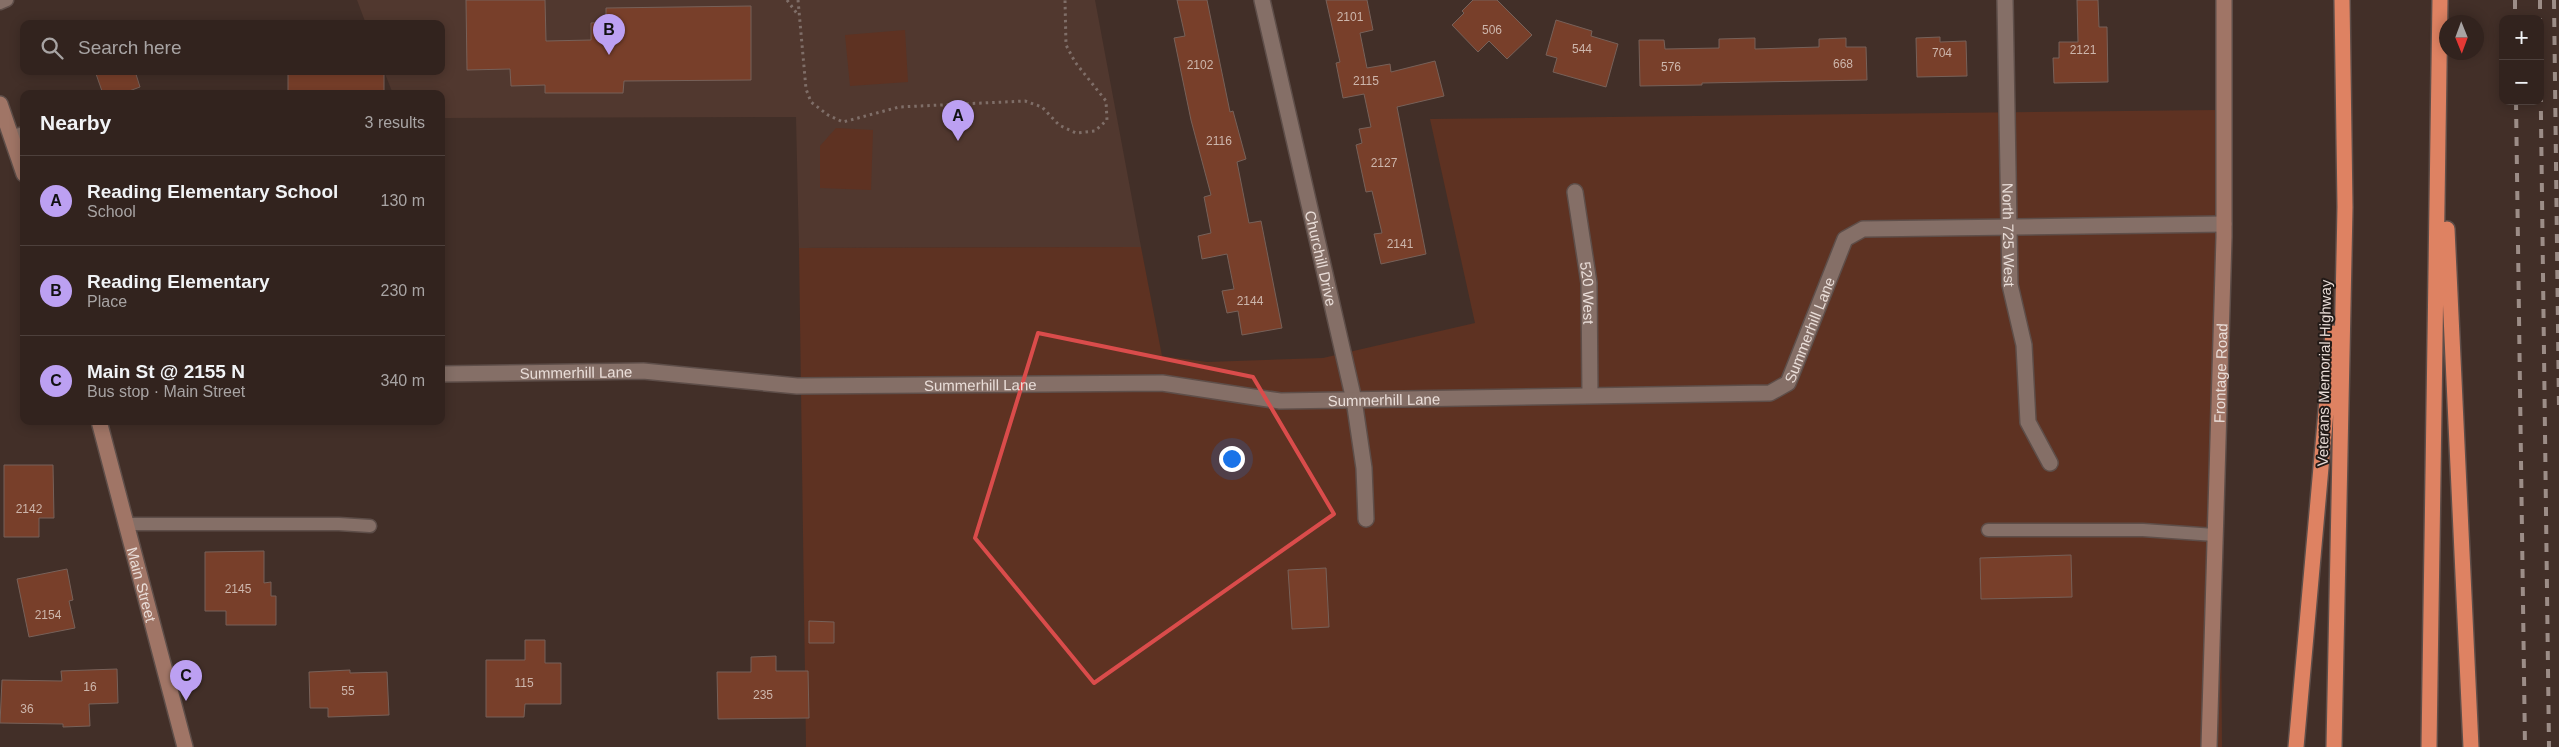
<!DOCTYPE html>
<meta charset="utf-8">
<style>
body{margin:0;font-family:Helvetica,sans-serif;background:#3a2b27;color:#f1f3f6}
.controls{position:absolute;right:15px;top:15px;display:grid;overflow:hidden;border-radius:10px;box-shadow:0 2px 12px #0003}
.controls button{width:45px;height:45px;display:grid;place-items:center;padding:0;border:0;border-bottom:1px solid #4d403c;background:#32231e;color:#f1f3f6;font:25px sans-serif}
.compass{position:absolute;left:2439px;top:15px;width:45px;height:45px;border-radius:50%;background:#32231e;box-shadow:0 2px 12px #0003;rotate:179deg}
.you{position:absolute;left:1231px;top:458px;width:18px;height:18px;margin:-12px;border:4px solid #fff;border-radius:50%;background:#1a73e8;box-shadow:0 0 0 8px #1a73e833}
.badge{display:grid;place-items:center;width:32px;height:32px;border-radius:50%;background:#bca0f2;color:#111;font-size:16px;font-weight:700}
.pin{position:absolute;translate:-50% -41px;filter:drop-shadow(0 1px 2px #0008)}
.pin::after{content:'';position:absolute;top:26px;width:18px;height:15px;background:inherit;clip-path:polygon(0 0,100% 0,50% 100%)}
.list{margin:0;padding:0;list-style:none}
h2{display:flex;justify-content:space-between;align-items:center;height:65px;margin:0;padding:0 20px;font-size:21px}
h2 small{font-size:16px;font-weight:400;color:#a8a4a4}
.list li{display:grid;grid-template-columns:32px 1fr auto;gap:15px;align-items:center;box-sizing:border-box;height:90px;padding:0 20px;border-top:1px solid #4d403c}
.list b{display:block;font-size:19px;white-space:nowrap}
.list p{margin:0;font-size:16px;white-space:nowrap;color:#a8a4a4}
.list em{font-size:16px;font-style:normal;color:#a8a4a4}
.icon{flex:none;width:28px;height:28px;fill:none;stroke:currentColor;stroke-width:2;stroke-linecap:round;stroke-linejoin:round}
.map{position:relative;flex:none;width:2559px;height:747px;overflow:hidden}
.search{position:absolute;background:#32231e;box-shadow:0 2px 12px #0003;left:20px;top:20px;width:425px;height:55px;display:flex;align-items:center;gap:12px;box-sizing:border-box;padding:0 18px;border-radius:10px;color:#a8a4a4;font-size:19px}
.panel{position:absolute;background:#32231e;box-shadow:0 2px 12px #0003;left:20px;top:90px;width:425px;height:335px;border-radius:10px}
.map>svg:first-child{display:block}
</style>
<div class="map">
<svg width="2559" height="747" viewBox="0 0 2559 747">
<rect width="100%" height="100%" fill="#422f28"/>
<path fill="#51382f" d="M357,0H1095L1141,247L799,248L796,117L441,118V94H393L384,71H441V24H366Z"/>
<path fill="#5e3222" d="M905,30L908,82L850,86L845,35Z
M2217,110L2222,747H806L799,248L1141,247L1162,356L1207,362L1323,358L1475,323L1430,119Z
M836,128L873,130L871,190L820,188V146Z"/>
<path fill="#783f2a" stroke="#776159" d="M466,0H545L546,41L591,40V23L606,22V8L751,6V80L624,81L623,93H545V85L511,86L510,69L467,70Z
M1177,0H1207L1230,112L1233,111L1246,159L1237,162L1249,223L1261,221L1282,328L1242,335L1238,311L1227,313L1222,291L1234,289L1227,254L1202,259L1198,236L1211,233L1204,197L1211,195L1191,120L1174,38L1185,36Z
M1326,0H1367L1373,30L1360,33L1367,68L1390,64L1391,72L1435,61L1444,96L1397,107L1426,254L1381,264L1374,234L1382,233L1372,191L1366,192L1356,145L1362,143L1359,129L1371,127L1364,94L1343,98L1336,63L1340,62Z
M1473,0H1497L1532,35L1507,59L1489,41L1478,52L1452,25L1464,13L1462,11Z
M2077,0H2098L2099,27H2107L2108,82L2054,83L2053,58H2059V42H2078Z
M1556,20L1592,31L1591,36L1618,44L1606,87L1553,72L1557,58L1546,55Z
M1940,37V42L1966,41L1967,76L1917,77L1916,38Z
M1755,38V49L1819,47V39L1846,38V47H1866L1867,80L1702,83V85L1640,86L1639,40H1664L1665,49L1719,48V39Z
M95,71H135L140,87L121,94H103Z
M288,71H384V94H288Z
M4,465H53L54,518H39V537H4Z
M264,551V583L271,582V596H276V625H226V611H205V552Z
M2071,555L2072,597L1981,599L1980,558Z
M1326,568L1329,627L1292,629L1288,570Z
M67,569L73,600L69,601L75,628L29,637L17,579Z
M809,621L834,622V643H809Z
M525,640H545V663H561V704H525L524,717H486V660H525Z
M776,656V671H808L809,718L718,719L717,672H751V657Z
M117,669L118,703L89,704L90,726L63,727V724L0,723L2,680L62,681L61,671Z
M350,670V673L387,672L389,715L328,717V708H310L309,672Z"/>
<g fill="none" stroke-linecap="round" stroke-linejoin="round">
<g stroke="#5e4e49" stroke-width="15">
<path id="lane" d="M0,3L7,0
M11,136L24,133
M126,524H339L370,526
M1988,530H2143L2215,535"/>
</g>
<g stroke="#5e4e49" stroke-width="18">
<g id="street">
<path id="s1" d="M1262,0L1354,400L1364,468L1366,519"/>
<path id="s2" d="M2005,0L2010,285L2024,345L2028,422L2050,463"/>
<path id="s3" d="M1575,192L1589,283L1590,395"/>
<path id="s4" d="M441,374L643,371L797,386L1162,383L1280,401L1770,393L1788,383L1845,239L1863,229L2224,224"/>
</g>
</g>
<g stroke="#5e4e49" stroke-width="18">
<g id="secondary">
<path d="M0,104L24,174"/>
<path id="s5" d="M99,421L185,747"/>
<path id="s6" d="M2209,747L2224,237V0"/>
</g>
</g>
<g stroke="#5e4e49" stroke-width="18">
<path id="highway" d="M2447,229L2471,747
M2296,747L2333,333
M2334,747L2345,207L2342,0
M2429,747L2440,0"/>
</g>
<path stroke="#7f6e68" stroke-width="3" stroke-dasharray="2.5 4" stroke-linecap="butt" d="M787,0L798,15
M798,0L806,89L811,102L828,115L843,122L899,107L1025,101L1042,107L1059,125L1076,133L1095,131L1107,120L1106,101L1075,62L1066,45L1065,0"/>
<use href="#lane" stroke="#856f67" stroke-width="12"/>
<use href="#street" stroke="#856f67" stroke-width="15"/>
<use href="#secondary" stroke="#a07566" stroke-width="15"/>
<use href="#highway" stroke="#de8262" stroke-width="15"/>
<path stroke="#9c8d87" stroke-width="4" stroke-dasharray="9 9" stroke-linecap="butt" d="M2515,0V19
M2540,0V19
M2554,0L2559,410
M2540,39L2549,747
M2516,101L2525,747"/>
</g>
<path fill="none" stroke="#da4c4b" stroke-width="4" stroke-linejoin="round" d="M1038,333L1253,377L1334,514L1094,683L975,538Z"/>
<g text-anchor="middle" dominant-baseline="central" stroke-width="4" stroke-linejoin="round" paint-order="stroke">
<g font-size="12" fill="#cdb6ac">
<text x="1350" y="17">2101</text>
<text x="1492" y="30">506</text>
<text x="1582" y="49">544</text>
<text x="2083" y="50">2121</text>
<text x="1942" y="53">704</text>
<text x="1843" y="64">668</text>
<text x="1200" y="65">2102</text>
<text x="1671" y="67">576</text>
<text x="1366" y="81">2115</text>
<text x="1219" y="141">2116</text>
<text x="1384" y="163">2127</text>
<text x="1400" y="244">2141</text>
<text x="1250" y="301">2144</text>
<text x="29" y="509">2142</text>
<text x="238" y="589">2145</text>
<text x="48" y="615">2154</text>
<text x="524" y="683">115</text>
<text x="90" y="687">16</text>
<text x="348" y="691">55</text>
<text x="763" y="695">235</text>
<text x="27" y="709">36</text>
</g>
<g font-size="15" fill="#e9ddd8" stroke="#221a17">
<text stroke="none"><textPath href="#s2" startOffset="235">North 725 West</textPath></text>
<text stroke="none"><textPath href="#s1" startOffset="265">Churchill Drive</textPath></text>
<text stroke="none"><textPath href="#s3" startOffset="102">520 West</textPath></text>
<text stroke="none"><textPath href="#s4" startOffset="1409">Summerhill Lane</textPath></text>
<text stroke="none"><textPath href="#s4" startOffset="135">Summerhill Lane</textPath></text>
<text transform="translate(2324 373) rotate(-89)">Veterans Memorial Highway</text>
<text stroke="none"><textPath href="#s6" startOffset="374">Frontage Road</textPath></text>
<text stroke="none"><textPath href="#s4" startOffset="540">Summerhill Lane</textPath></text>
<text stroke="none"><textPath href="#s4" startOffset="945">Summerhill Lane</textPath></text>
<text stroke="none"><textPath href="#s5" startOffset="169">Main Street</textPath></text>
</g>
</g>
</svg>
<div class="controls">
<button>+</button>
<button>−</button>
</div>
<svg class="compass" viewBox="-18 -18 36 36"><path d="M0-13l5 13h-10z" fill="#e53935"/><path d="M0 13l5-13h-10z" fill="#a8a4a4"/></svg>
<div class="you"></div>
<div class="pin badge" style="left:958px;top:141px">A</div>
<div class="pin badge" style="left:609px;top:55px">B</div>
<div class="pin badge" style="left:186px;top:701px">C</div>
<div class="search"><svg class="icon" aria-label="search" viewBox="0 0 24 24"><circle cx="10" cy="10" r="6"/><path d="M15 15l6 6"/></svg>Search here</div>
<section class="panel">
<h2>Nearby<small>3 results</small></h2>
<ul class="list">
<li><span class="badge">A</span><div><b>Reading Elementary School</b><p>School</p></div><em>130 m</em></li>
<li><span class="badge">B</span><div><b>Reading Elementary</b><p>Place</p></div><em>230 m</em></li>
<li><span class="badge">C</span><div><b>Main St @ 2155 N</b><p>Bus stop · Main Street</p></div><em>340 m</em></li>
</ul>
</section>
</div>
